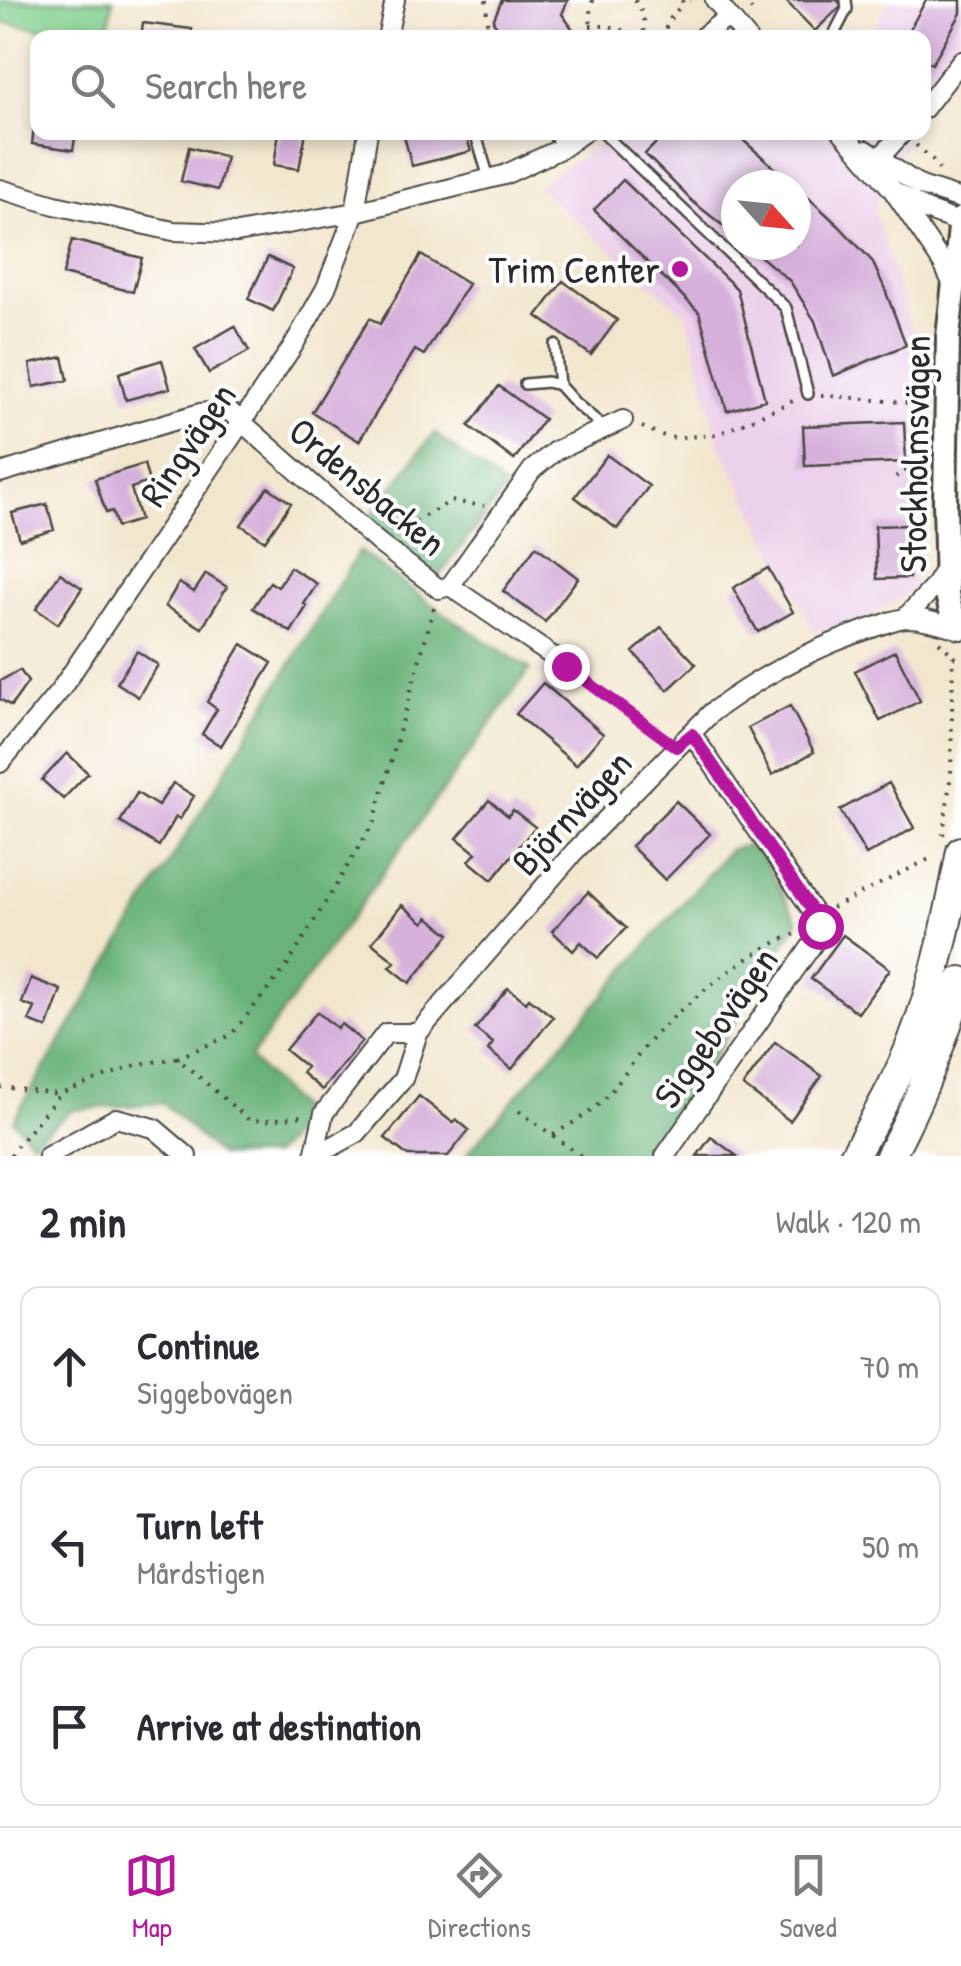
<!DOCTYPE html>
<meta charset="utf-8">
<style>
body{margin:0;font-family:"Patrick Hand",sans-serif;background:#f2f2f3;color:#2b2b33}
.compass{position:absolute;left:721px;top:170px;width:90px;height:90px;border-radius:50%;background:#fff;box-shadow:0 5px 15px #0003;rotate:117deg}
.stop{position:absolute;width:30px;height:30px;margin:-22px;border:8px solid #b5179e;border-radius:50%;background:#fff}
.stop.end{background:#b5179e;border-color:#fff;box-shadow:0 2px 10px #0008}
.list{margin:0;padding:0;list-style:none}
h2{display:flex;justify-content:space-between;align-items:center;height:130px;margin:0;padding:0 40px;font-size:42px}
h2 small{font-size:32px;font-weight:400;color:#7c7c81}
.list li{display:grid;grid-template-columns:65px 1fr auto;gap:30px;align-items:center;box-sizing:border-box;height:160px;margin:0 20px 20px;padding:0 20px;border:2px solid #e1e1e2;border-radius:20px}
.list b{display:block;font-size:38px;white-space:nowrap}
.list p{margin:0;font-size:32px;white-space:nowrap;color:#7c7c81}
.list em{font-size:32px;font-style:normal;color:#7c7c81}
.icon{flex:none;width:55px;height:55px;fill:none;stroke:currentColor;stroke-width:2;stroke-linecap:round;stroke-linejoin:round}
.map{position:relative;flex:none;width:961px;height:1156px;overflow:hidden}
.search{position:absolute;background:#fff;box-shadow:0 5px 15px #0003;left:30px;right:30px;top:30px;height:110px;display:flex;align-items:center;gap:25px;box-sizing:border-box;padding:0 35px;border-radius:20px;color:#7c7c81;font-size:38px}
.sheet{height:670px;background:#fff}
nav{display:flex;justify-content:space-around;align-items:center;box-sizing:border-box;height:140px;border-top:2px solid #e1e1e2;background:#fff;font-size:28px;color:#7c7c81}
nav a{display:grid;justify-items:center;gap:5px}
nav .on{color:#b5179e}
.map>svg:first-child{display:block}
</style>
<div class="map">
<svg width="961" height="1156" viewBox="0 0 961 1156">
<rect width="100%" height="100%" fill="#fff"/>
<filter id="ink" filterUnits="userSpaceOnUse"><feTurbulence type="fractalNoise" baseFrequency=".01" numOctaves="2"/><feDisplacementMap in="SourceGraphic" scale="20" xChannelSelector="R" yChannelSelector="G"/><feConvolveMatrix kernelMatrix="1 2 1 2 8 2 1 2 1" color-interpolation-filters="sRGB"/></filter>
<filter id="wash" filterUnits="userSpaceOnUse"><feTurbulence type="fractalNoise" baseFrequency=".0048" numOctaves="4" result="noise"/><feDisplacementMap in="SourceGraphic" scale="40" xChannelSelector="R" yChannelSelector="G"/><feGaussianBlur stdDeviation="2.25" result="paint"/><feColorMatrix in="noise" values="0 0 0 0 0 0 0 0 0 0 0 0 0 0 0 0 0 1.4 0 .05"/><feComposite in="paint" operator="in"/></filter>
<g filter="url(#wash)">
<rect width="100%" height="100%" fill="#f2e6cd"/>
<path fill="#ecd1ea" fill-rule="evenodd" d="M890,0H961V33L924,108V38H869Z
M814,132L911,133L874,209L915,344L914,590L865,618L816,633L718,441L688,316L536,186L617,133ZM736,185H796V245H736Z"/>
<path fill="#82cf8e" stroke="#567d5c" stroke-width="2.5" d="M0,0H113L107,37H91L0,22Z"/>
<path fill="#69b279" stroke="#4a6e52" stroke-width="2.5" d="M434,433L506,488L437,579L365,523Z
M359,551L449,617L530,669L250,1058L309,1119L272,1156H220L163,1103L72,1110L32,1142L13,1120Z
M755,844L798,921L653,1156H465L729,850Z"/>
<g id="blocks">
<path fill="#d6b1db" d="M502,0H568L562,14L579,38H504L493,21Z
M785,0H837L842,5L815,31Z
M926,0H961V13L932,64L924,59V38H905Z
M143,23L192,29V33L208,35V38H141Z
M35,118H38V132H76L73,150L32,144Z
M279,132H306L299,169L274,165Z
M403,132H465L471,151L412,166Z
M667,132H734L794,185H736V236L692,201L645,154Z
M189,147L226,157L218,190L181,181Z
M623,180L737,289L765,400L727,411L699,312L594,210Z
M796,186L839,226L872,261L884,287L906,345L833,376L815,321L790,281L747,245H796Z
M72,240L142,258L133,292L63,274Z
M421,255L468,284L424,355L415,350L359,441L312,412L370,318L380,324Z
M268,257L293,269L273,311L248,299Z
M563,281L617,320L591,355L537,316Z
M235,326L249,351L209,373L195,349Z
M63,357L68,380L34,387L30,364Z
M162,360L170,388L126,400L119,373Z
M499,386L544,419L514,460L469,426Z
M904,422L906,462L805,466L803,426Z
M607,455L649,486L617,529L575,497Z
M144,464L149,482L131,488L140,520L117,527L112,511L106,513L95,479Z
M268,487L291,503L265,541L241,525Z
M47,504L54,530L20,540L12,513Z
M907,525L909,578L877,579L875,526Z
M536,546L578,578L545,622L503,591Z
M290,567L317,584L304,604L307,606L291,632L253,608L270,582L278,587Z
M768,568L793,612L758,632L733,588Z
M60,573L82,588L58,624L36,609Z
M206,574L227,587L202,628L165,606L179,583L194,592Z
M661,627L696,664L668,690L633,652Z
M242,644L272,663L221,746L202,734L217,709L207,702Z
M137,651L158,665L138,697L117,683Z
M895,651L920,701L880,721L855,671Z
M20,670L28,682L11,706L0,699V681Z
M543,683L603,734L576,765L516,714Z
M790,706L814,752L772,775L748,728Z
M67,753L88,773L63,799L42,780Z
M173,783L194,796L180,819L176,817L159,846L120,822L137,793L158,806Z
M889,783L914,828L866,855L840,810Z
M489,800L508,816L513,810L535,827L492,880L469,861L476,853L457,838Z
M676,801L710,834L665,880L631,846Z
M588,892L626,928L598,958L581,942L573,951L552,931Z
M402,905L424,923L428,917L450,934L410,983L390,967L395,962L372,943Z
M843,935L890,969L858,1013L811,979Z
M31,978L61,990L47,1028L29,1021L35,1008L22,1003Z
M508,988L526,1002L529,998L553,1017L512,1069L488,1050L493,1043L475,1029Z
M317,1012L337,1028L341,1024L362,1041L322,1090L302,1073L306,1067L285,1050Z
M775,1042L822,1076L790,1121L743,1086Z
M419,1096L453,1123L456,1119L469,1130L448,1156H408L385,1138Z
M711,1137L737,1156H697Z"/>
</g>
</g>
<g filter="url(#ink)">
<use href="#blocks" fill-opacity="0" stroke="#494743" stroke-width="2.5"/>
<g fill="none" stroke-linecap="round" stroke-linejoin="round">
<g stroke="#494743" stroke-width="14">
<path id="service" d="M832,38L847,9L846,0
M475,132L489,178
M552,132L562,148
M602,132L786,308L808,394
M555,345L559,385L575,403L605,428
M525,384L547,382L559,385"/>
</g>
<g stroke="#494743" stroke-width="22">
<path id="minor" d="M715,0L747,38
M387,38L395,0
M701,38L728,17
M924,109L961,61
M842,132L892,189L943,264L953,285
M866,150L921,186L961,199
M873,165L903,132
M0,189L55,205L173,231L237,233L355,212L504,175L562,148L584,132
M896,192L926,210L961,223
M0,473L200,413L228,410L379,543L439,589L450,586L532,470L555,451L623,420
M450,586L567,666
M905,618L934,587L946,567
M0,763L59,692L293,346L326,288L355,212L368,132
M48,1156L116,1118L154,1128L187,1156
M314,1156L324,1113L386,1033H418L575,851L712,712C762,675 819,645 878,626C887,623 898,618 908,618C925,618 945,625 961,630
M315,1156L357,1133L403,1079L418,1033
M665,1156L817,938L820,926L816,916L692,734"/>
</g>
<g stroke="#494743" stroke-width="28">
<path id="tertiary" d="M961,219L948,337L945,501L947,594L951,611L961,627"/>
</g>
<g stroke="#494743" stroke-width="32">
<path id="primary" d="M854,1156C875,1118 898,1079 913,1039C936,978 949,915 961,851
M890,1156C920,1100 943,1042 961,981"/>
</g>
<path stroke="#494743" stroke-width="4" stroke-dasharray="2.5 8" stroke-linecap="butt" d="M486,0L488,38
M593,0C588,15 589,24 597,38
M635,0L644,16V35
M682,0L683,3L690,0
M744,0L753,12
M590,26H609L648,38
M661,38L670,19L683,3
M916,145L932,159L940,171
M821,395L921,404
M642,427L669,438L716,435L793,401
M896,477L902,471L914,470
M397,532L451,501L484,506
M920,572L913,476L923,377
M939,642L961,663
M580,676L661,736
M943,835L951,773L953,656
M832,908L935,856
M177,1058L231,1035L287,966L374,822L434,608
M0,1087L60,1094
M519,1111L581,1156
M553,1134C572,1124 590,1114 604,1099C624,1078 638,1052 658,1032C690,999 753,948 796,934
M11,1156L16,1147L60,1094L136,1065L177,1058L249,1120L261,1121L302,1116"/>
<use href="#service" stroke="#fff" stroke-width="9"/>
<use href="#minor" stroke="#fff" stroke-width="18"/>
<use href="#tertiary" stroke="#fff" stroke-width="22"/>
<use href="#primary" stroke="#fff" stroke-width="28"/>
</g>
</g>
<g fill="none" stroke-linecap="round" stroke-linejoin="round" filter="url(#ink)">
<path stroke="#b5179e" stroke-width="12" d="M566,666L676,747L692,734L816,916L820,926"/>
</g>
<circle fill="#b5179e" stroke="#fff" stroke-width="4" cx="680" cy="269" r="10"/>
<g text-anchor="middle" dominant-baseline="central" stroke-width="8" stroke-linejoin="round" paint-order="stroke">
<g font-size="38" fill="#2b2b2b" stroke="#fff" text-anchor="end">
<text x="660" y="269">Trim Center</text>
</g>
<g font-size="38" fill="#2b2b2b" stroke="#fff">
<text transform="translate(187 444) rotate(-56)">Ringvägen</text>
<text transform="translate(914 454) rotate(-89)">Stockholmsvägen</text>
<text transform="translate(368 486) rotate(40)">Ordensbacken</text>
<text transform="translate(571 812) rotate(-47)">Björnvägen</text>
<text transform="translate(715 1027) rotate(-55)">Siggebovägen</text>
</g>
</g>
</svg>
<svg class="compass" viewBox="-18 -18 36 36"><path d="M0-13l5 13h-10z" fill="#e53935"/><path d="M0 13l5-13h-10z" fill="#7c7c81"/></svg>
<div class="stop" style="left:820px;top:926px"></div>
<div class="stop end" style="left:566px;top:666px"></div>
<div class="search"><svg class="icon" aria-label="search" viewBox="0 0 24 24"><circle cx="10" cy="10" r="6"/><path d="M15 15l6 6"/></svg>Search here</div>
</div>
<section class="sheet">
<h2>2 min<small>Walk · 120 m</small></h2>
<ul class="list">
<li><svg class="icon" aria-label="ahead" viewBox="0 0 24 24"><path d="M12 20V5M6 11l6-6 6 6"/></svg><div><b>Continue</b><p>Siggebovägen</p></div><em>70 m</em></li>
<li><svg class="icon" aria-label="left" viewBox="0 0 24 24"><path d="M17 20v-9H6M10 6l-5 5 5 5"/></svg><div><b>Turn left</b><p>Mårdstigen</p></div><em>50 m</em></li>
<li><svg class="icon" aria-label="arrive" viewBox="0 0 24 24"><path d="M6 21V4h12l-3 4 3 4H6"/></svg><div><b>Arrive at destination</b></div></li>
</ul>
</section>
<nav>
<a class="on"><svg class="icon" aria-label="map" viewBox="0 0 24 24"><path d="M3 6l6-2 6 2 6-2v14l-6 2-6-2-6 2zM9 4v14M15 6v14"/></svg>Map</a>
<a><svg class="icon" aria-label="directions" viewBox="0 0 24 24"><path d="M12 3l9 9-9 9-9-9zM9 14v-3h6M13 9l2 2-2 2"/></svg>Directions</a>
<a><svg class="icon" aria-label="saved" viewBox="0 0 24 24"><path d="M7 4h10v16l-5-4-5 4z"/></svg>Saved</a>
</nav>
